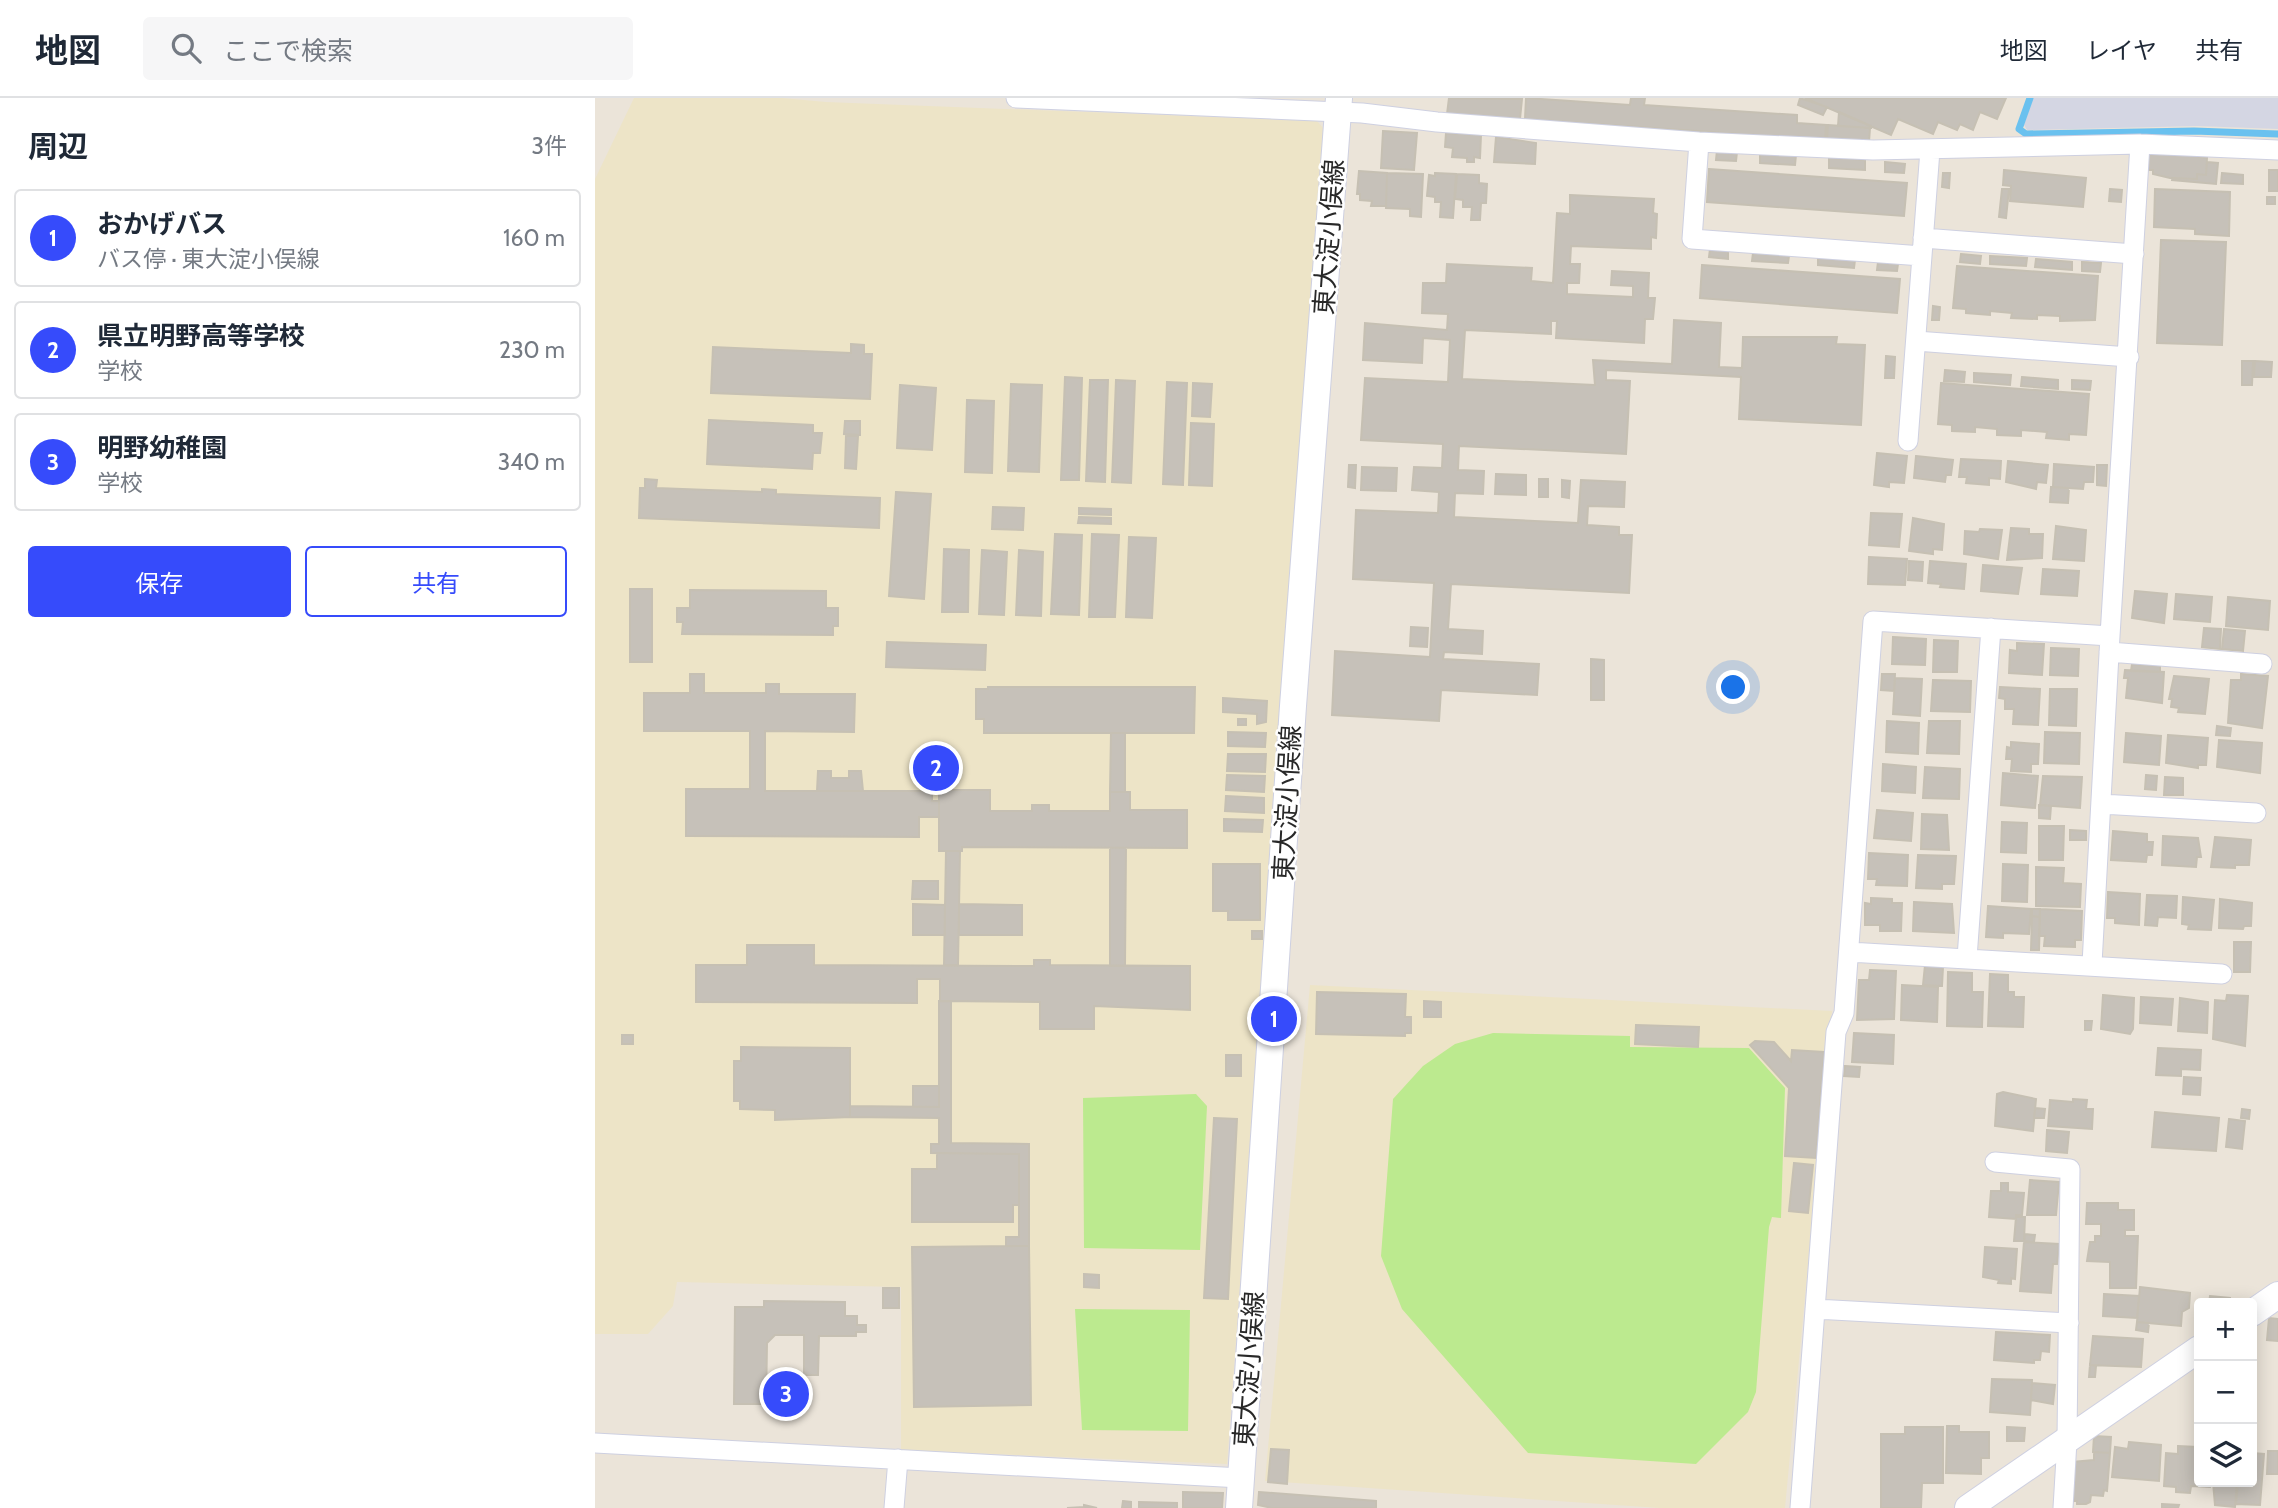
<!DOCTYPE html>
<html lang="ja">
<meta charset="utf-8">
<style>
body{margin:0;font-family:Cabin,"Noto Sans JP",sans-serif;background:#f6f6f7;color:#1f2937}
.controls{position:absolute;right:21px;bottom:21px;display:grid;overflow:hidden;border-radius:7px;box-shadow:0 4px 18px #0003}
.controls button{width:63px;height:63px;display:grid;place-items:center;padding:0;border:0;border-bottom:2px solid #e0e1e3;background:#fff;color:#1f2937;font:35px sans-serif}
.you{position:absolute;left:1139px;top:590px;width:24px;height:24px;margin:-18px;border:5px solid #fff;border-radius:50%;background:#1a73e8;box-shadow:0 0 0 10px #1a73e833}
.badge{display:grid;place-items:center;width:46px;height:46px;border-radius:50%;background:#364bfb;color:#fff;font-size:23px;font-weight:700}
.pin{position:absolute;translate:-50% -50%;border:4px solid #fff;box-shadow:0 2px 7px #0006}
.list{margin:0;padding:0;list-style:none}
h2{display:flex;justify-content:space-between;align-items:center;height:91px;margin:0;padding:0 28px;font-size:30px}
h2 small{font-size:23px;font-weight:400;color:#747a83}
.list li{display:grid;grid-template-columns:46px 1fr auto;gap:21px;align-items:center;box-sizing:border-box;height:98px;margin:0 14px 14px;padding:0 14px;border:2px solid #e0e1e3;border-radius:7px}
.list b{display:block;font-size:26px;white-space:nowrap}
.list p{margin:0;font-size:23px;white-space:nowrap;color:#747a83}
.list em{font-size:23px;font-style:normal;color:#747a83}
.actions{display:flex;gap:14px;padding:21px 28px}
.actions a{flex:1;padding:16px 0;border:2px solid #364bfb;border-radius:7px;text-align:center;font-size:24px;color:#364bfb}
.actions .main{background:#364bfb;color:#fff}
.icon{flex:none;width:38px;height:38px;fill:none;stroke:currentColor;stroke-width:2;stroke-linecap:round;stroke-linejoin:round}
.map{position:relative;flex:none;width:1683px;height:1410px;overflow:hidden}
header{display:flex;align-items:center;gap:42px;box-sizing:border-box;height:98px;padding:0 35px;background:#fff;border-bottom:2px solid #e0e1e3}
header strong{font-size:33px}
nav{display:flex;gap:38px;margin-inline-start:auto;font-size:24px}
.search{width:490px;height:63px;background:#f6f6f7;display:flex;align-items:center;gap:18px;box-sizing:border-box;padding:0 24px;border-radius:7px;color:#747a83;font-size:26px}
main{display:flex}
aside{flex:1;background:#fff}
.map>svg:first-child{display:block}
</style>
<header>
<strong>地図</strong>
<div class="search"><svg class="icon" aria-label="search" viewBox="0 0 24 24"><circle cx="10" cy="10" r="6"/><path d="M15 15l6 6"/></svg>ここで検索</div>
<nav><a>地図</a><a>レイヤ</a><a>共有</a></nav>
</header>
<main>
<aside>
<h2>周辺<small>3件</small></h2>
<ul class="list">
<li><span class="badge">1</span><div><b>おかげバス</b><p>バス停 · 東大淀小俣線</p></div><em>160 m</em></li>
<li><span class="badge">2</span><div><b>県立明野高等学校</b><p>学校</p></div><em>230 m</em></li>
<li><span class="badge">3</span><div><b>明野幼稚園</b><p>学校</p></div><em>340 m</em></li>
</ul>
<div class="actions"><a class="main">保存</a><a>共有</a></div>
</aside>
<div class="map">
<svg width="1683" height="1410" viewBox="0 0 1683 1410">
<rect width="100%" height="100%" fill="#ebe4d9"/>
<path fill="#ede4c7" d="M39,0H187L231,4L722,23L729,31L632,1366L306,1352V1189L82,1184L78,1208L53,1236H0V81Z
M715,887L1237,913L1190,1410H1065L670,1383Z"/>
<path fill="#d4d6e3" d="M1438,0H1683V31L1602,28L1432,32L1429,27Z"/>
<path fill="#bcea8f" d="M898,935L1035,938V949L1154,950L1190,990L1186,1120L1177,1119L1174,1129L1161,1294L1153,1314L1101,1366L933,1355L807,1211L786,1158L798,1001L828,968L860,946Z
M601,996L612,1008L605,1152L489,1150L488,1000Z
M480,1211L595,1212L593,1333L487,1332Z"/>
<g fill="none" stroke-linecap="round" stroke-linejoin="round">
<path stroke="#6ac1ef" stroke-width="7" d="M1435,0L1424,31L1431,36L1599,33L1683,36"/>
</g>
<path fill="#c6c1b9" stroke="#c6c0b3" stroke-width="2" d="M854,0L927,1L925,21L852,16Z
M931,0L1035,7L1036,0H1050L1049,7L1202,17V25L1231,27L1230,42L930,21Z
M1205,0L1232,9L1228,17L1203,7Z
M1210,0H1411L1402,21L1385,14L1378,32L1365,26L1362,32L1343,24L1338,36L1303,21L1296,37Z
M1244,14L1276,28V30L1243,28Z
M1233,27L1275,30L1274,44L1232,41Z
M788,33L822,35L819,72L786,70Z
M851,35L886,37L885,60L879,59V64H872V60L857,59L858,50L850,49Z
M901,39L941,45L940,66L899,64Z
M1122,52L1142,54L1141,63L1121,62Z
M1605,54L1604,59L1612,60L1611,77L1602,76V81L1575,80L1558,76V72H1553L1554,55Z
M1165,55L1201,57L1200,67L1165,65Z
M1234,59L1270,62V72L1234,70Z
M1290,64L1310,66L1309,75L1290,74Z
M1612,64L1623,65L1621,86L1577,82V80L1602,81V76L1611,77Z
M1114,71L1312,85L1309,118L1112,104Z
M1409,72L1491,80L1488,109L1415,103L1416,88L1408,87Z
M1674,72H1683V93H1674Z
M764,73L792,75L791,108H776L777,103L765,102V96H762Z
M792,75L828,76L826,119L815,118V111L791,110Z
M840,75L861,76L858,120L845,119L846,104H840V99L832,98L834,77L840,78Z
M1348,75H1355L1354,90L1347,89Z
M1627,75L1648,77V86L1626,85Z
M862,76L884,77V85L892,86L891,105H886L885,122H876L877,109H868V102L860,101Z
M1407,91H1414L1411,120L1404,119Z
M1515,91L1527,92L1526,104L1514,103Z
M1560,91L1635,94L1634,138L1600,136V131L1559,129Z
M975,97L1059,101L1058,115L1062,116L1061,140L1056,139V151L976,148L975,166H985L984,185H972V196L1038,199V188L1016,187L1017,173L1054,175L1053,200H1060L1058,221H1050L1049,245L961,240L962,223H956V236L870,232L867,281L1000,287L998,262L1077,266L1079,222L1126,225L1124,269L1147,270L1148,239H1242L1241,246L1270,247L1266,327L1144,321L1146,279L1011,272V282L1035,283L1031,356L864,348L863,372L889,373L888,396L860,395L859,419L983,425L986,382L1030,384L1029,409L993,408L992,427L1024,429V437H1037L1034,495L856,486L853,531L888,533L887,556L849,554L848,561L944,566L942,597L846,592L844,623L737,617L740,553L835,559L839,485L758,481L761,412L843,415L844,394L817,392L819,369L847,370L848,346L766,342L770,280L853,284L855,242L828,240L827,265L768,262L770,225L852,232L853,216L827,215L828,185H851L852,166L937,170L936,183L958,185L962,115L975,116Z
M1672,99H1680V106H1672Z
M1566,142L1631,144L1627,247L1562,245Z
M1115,151L1133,153V161L1114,159Z
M1158,155L1194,158L1193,165L1157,163Z
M1366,156L1386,158L1385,166L1365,164Z
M1395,158L1432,160L1431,168L1395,166Z
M1223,159L1260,162L1259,170L1223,167Z
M1441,161L1477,164V172L1440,169Z
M1283,164L1303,166L1302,173L1282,172Z
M1487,164L1506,165L1505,174L1487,173Z
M1107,167L1305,181L1302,215L1105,200Z
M1362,168L1503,178L1500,222L1465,223V218L1442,217V221L1416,220L1417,215L1395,213V217L1371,215V211L1358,210Z
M1338,208L1345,209L1344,222H1337Z
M256,246L269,247V256H277L275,301L116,295L118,249L256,255Z
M1291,258L1300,259L1299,280H1290Z
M1647,263H1658L1657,287H1647Z
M1660,263L1677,264L1676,279H1659Z
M1350,272L1370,274L1369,284L1349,283Z
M1379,275L1416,277L1415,287L1379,284Z
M470,279L487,280L484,382H466Z
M1427,279L1463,282V291L1426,288Z
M495,282H513L510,384L491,383Z
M521,282L540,283L536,385L517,384Z
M1477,282L1496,283L1495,292L1477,291Z
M572,284L592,285L588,387L568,386Z
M598,285L617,286L615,319L597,318Z
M1346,285L1494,296L1491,337L1474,336V342L1451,340L1452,334L1426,332V338L1402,337V331L1380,329V334L1357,333V327L1343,326Z
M416,286L447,287L444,374L413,373Z
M305,287L341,290L337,352L302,350Z
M372,302L399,303L397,375L370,374Z
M114,322L218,327V335H227L225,355H218L217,371L112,366Z
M250,323H265V337L249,336Z
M596,325L619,326L617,388L594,387Z
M251,338H263L261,371L250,370Z
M1282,355L1312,358L1309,385L1294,384V389L1279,387Z
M1321,358L1358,362L1356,377H1351L1350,384L1319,380Z
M1366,361L1406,363L1405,381L1394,380V387L1371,385L1372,379H1364Z
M1413,363L1453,367L1451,385L1442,384L1441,391L1411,384Z
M1459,366L1499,369L1498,384H1489L1488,391L1458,389Z
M754,367H761L760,390L753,389Z
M1502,367H1512L1511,388L1502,387Z
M767,369L802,370L801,393L766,392Z
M901,376L931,377V397L900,396Z
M50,381L62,382L61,390L167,394V391L181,392V396L285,400L284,430L44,420L45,390H50Z
M944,381H953V399H944Z
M967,382L975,383L974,400L967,399Z
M1456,389L1474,390L1473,405L1455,404Z
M301,394L336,396L329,501L294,498Z
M398,409L429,410L428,432L397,431Z
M484,410L516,411V417L484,416Z
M1276,415L1307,416L1304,449L1274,447Z
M484,419L516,420V426L483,425Z
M1318,420L1349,426L1347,452L1338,451V456L1314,453Z
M1461,428L1491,432L1489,463L1458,461Z
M1416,430L1434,431V436H1448L1447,460L1412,462Z
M1385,431L1407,432L1403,461L1369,456L1370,433L1384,434Z
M460,436L487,437L484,517L456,516Z
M497,436L524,437L520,519H494Z
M534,439L561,440L557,520L531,519Z
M349,451L374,452L373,514H347Z
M387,452L412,454L409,517L384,516Z
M424,452L448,454L446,518L421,517Z
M1274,459L1312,461L1310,487L1273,486Z
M1314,463L1328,464L1327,483L1313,482Z
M1335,463L1371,466L1369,491L1345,489L1346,486L1333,485Z
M1388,467L1427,470L1423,496L1386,493Z
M1448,471L1484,473L1482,498L1446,496Z
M35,491H57V564H35Z
M95,492L231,493V510H243V528H238V537L87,536L88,524H82V510H95Z
M1540,493L1572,496L1569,525L1537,520Z
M1581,496L1617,499L1615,524L1579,521Z
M1633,499L1675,503L1673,532L1631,528Z
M816,529L833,530L832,549L815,548Z
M1609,530L1626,531L1625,551L1607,549Z
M1629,531L1650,533L1648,553L1627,551Z
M1298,539L1331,541L1330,567L1297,566Z
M1339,542L1363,543L1362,574H1338Z
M292,544L391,547L390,572L291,569Z
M1422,545L1449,546L1447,577L1414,575L1415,552L1422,553Z
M1456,550L1484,551L1483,578L1455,577Z
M996,561L1009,562V602H996Z
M1537,566L1565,568V574L1536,573Z
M1530,572L1569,574L1567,605L1531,600L1533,580H1529Z
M95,576H109V595H171V586H184V596H260L259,634L170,633V693H337V703H344V719H324V739L91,738V691H155V633H49V595H95Z
M1287,576H1300L1299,593L1286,592Z
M1646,576L1673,578L1667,630L1633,625L1636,582H1646Z
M1579,578L1614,581L1610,616L1583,614L1584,610L1576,609L1577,601H1574Z
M1300,580L1327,581L1325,618L1298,616Z
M1338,582L1376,583L1375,614L1336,613Z
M393,589H600L599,635H389V621H381V591H393Z
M1405,589L1445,591L1443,627L1418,626L1419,611H1410V601L1404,600Z
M1455,591H1482L1481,628L1454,627Z
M628,600L672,603L671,624L662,626V616L628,614Z
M643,621H651V627H643Z
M1292,623L1324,625L1323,656L1291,654Z
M1334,623H1365L1364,656L1332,655Z
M1622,628L1636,630L1635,638L1621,637Z
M633,634L671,635L670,649L633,648Z
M1450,634L1485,635L1484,666L1449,665Z
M516,635H530V694H515Z
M1531,635L1566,638L1564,667L1529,664Z
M1573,637L1613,640L1611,667H1603V670L1571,665Z
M1624,642L1667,645L1665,675L1622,669Z
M1416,644L1444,646L1443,666H1436V674L1416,673L1417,661H1411L1412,649L1416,650Z
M633,656H671L670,674L632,673Z
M1288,666L1321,669L1320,695L1287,693Z
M1330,669L1365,671L1364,701L1328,700Z
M223,673H236V680H254V673H266L268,693H222Z
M1408,675L1443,678L1440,710L1406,707Z
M632,677L670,678L669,694L631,692Z
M1551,677L1562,678L1561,692L1550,691Z
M1448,678L1487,679L1485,710L1445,707Z
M1570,679L1588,680V697H1569Z
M344,692H395V713H437V707H454V713H515V694H535V712H592V750L367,749V753H344Z
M631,698L669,700V715L630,713Z
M1444,707L1456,708L1455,721L1444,720Z
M1282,712L1318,715L1316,743L1279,740Z
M1327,716L1352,717L1354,752L1326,751Z
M629,721L668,722L667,734L629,733Z
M1407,724L1432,725L1431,755L1406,754Z
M1444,728H1469L1468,762H1444Z
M1475,732L1491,733V742H1475Z
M1518,733L1552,736V744H1558L1557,757H1552L1551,764L1516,762Z
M1568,738L1603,740L1606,759H1602L1601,769L1567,767Z
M1620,739L1656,742L1654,767H1640V770L1616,769Z
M515,750H531L530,868H515Z
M351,753H365L363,867H349Z
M1274,755L1313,757L1312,788L1281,787L1282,781H1273Z
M1323,757L1361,758L1359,786H1347V791L1321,790Z
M618,766H665V822H633V813H618Z
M1408,766L1433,767L1432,804L1407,803Z
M1441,769L1469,770L1468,785L1486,786L1485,809L1441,808Z
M318,783H343V801H317Z
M1513,794L1545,796L1544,827L1520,825V820H1512Z
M1552,797L1582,798L1581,820L1563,819L1562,828L1550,827Z
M1588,799L1619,802L1616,832L1593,831L1594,827L1587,826Z
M1276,800L1297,801V805H1307L1306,833H1285V827H1270V805L1276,806Z
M1625,801L1657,805L1656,828H1649L1648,831L1624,830Z
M1319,804L1357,806L1359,835L1318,833Z
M318,806L350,807V837H318Z
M364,806L427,807V837H364Z
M1393,808L1436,811L1434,836L1408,835V840L1391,839Z
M1437,811H1445V819L1437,818Z
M1445,811L1487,813L1486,842H1480V849L1449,848L1450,838H1444Z
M1437,818L1445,819L1444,852H1436Z
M657,833H667V841H657Z
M1639,844H1656L1655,874H1639Z
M152,847H219V867L439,868V862H455V867L595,868V912L499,908V931H445V904L345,903V881H322V905L101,904V867H152Z
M1330,867L1348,869L1347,888L1328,887Z
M1275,872L1301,873L1299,921L1262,922L1264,882H1274Z
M1353,874L1377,875V894H1388L1387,929L1352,928Z
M1395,876L1413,877V894H1419V899H1429L1428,929L1393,928Z
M1307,887L1343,889L1342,924L1306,922Z
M722,894L811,896L810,919H816V935H810V938L721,936Z
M1508,897L1539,900L1538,931L1535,936L1506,931Z
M1632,897L1653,898L1650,948L1618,941L1620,902L1631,903Z
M1546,899L1578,901L1576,927L1545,925Z
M1585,900L1613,904L1612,935L1583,933Z
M344,903H356V1045L434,1046V1148H411V1139H424V1056L336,1055V1046H344V1020L255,1019V1008L344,1009Z
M829,903L846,904V919H829Z
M1490,923H1497L1496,932H1490Z
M1041,927L1104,929L1103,949L1040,946Z
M1259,935L1299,937L1298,966L1257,964Z
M27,937H38V946H27Z
M1160,943L1179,944L1196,963L1197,952L1229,954L1221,1060L1190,1058L1194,990L1155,947Z
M146,949L255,950V1019L180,1022V1012L145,1011V1003H139V963H146Z
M1563,950L1606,952L1605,972L1586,971V978L1561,977Z
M631,957H646V978H631Z
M1250,968L1265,969L1264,979L1249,978Z
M1589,979L1606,980L1605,997L1588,996Z
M318,988H344V1009H318Z
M1408,994L1441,1001L1438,1033L1400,1028L1402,996Z
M1478,1001L1492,1002L1491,1011H1498L1497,1031L1453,1028L1455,1002L1478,1004Z
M1440,1010L1450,1011L1449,1020H1439Z
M1647,1011L1655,1012L1654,1021L1646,1020Z
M1560,1014L1624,1020L1621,1053L1557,1049Z
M619,1020L642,1021L633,1201L609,1200Z
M1634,1021L1650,1023L1647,1051L1631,1049Z
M1452,1032L1474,1034L1472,1055L1451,1053Z
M342,1055L424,1056V1107H418V1124H317V1071H342Z
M1199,1065L1218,1067L1213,1115L1194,1113Z
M1435,1082L1464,1084L1461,1117H1432Z
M1406,1085H1413V1094L1429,1095L1427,1117H1421V1121L1394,1119L1396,1093H1406Z
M1492,1105H1523V1112H1539V1132H1530V1138H1543L1541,1190H1515V1164L1492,1163L1495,1144H1500V1138H1506V1126H1491Z
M1421,1119H1430L1429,1143H1419Z
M1430,1136L1440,1137L1439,1144L1429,1143Z
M1429,1144L1464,1146L1462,1166H1458L1456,1195L1425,1193Z
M434,1148L436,1307L319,1309L317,1149Z
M1390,1149L1422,1151L1420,1181L1416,1180V1186L1403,1185L1404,1182L1388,1179Z
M489,1176L504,1177V1190L489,1189Z
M1545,1189L1595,1195L1594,1210L1587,1214L1586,1228L1542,1224Z
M288,1190H304V1210H288Z
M1509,1196L1544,1198L1542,1220L1508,1218Z
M1615,1198L1635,1200V1205H1614Z
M169,1203L250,1204V1218H262V1227H271V1234H261V1238H224L223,1277H209V1237H180L172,1245L171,1306H139L140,1209H169Z
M1674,1220L1683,1221V1243L1672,1242Z
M1542,1224L1554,1225L1553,1234L1541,1232Z
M1401,1234L1455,1237L1454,1254L1446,1253L1445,1262H1439V1265L1399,1262Z
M1498,1238L1548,1241L1546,1269L1495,1267Z
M1495,1267L1501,1268L1500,1279H1494Z
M1397,1281L1437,1282L1435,1317L1395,1314Z
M1437,1285L1460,1287L1458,1306L1436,1302Z
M1352,1328H1364V1334H1394V1360H1386V1376L1351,1375Z
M1310,1329H1348V1385H1327L1326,1410H1286V1336H1310Z
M1412,1329L1430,1330L1429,1343H1412Z
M1499,1338L1516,1339L1515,1355L1498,1354Z
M1534,1344L1566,1347L1564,1383L1517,1379L1520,1349L1533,1351Z
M1583,1348L1602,1349L1604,1384H1616L1615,1389L1596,1388L1595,1395L1581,1394V1389L1569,1388L1571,1355L1583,1356Z
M676,1351L694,1352L692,1386L673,1384Z
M1673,1353H1683V1376H1672Z
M1499,1354L1515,1355L1512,1393L1509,1392L1508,1398L1496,1397L1495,1404L1491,1406H1482V1403H1475L1477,1364L1499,1362Z
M1657,1355L1669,1356L1665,1407L1641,1406L1643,1384H1657Z
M1618,1384H1642L1640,1409L1620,1407Z
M588,1394L628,1395L627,1410H588Z
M664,1394L781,1403V1410H677L663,1407Z
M528,1403L536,1404V1410H527Z
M544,1404L582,1405V1410H544Z
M1567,1406L1584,1407L1583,1410H1567Z
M489,1407L502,1410H472L489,1409Z"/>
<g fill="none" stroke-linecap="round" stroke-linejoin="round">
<g stroke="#ced0e1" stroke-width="21">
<path id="street" d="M421,0L767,15L842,24L1104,44L1278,52L1545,46L1683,52
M1104,44L1097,141L1327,158
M1328,140L1539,156
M1321,243L1534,259
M1313,343L1335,52
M1514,554L1667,566
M1506,706L1661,715
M1254,854L1627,876
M1372,860L1396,530
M1497,866L1515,538
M1400,1064L1475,1071L1472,1343L1468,1410
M1220,1211L1474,1225
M0,1345L646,1380
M299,1410L303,1361
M1205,1410L1241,934L1249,915L1278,523L1515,538L1545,46"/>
</g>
<g stroke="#ced0e1" stroke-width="28">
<path id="secondary" d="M1657,1215L1683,1197
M644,1410L698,608L744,0
M1373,1410L1604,1251"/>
</g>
<use href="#street" stroke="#fff" stroke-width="19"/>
<use href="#secondary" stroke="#fff" stroke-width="26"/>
</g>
<g text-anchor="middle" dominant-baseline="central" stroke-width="5" stroke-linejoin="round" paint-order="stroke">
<g font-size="26" fill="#282828" stroke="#fff">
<text transform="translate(734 139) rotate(-86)">東大淀小俣線</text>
<text transform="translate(692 705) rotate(-87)">東大淀小俣線</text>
<text transform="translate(654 1271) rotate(-86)">東大淀小俣線</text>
</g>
</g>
</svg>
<div class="controls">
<button>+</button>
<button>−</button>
<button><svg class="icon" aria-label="layers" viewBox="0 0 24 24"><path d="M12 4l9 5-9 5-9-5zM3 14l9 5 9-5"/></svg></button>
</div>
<div class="you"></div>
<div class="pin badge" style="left:679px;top:921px">1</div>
<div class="pin badge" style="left:341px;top:670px">2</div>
<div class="pin badge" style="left:191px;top:1296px">3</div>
</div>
</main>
